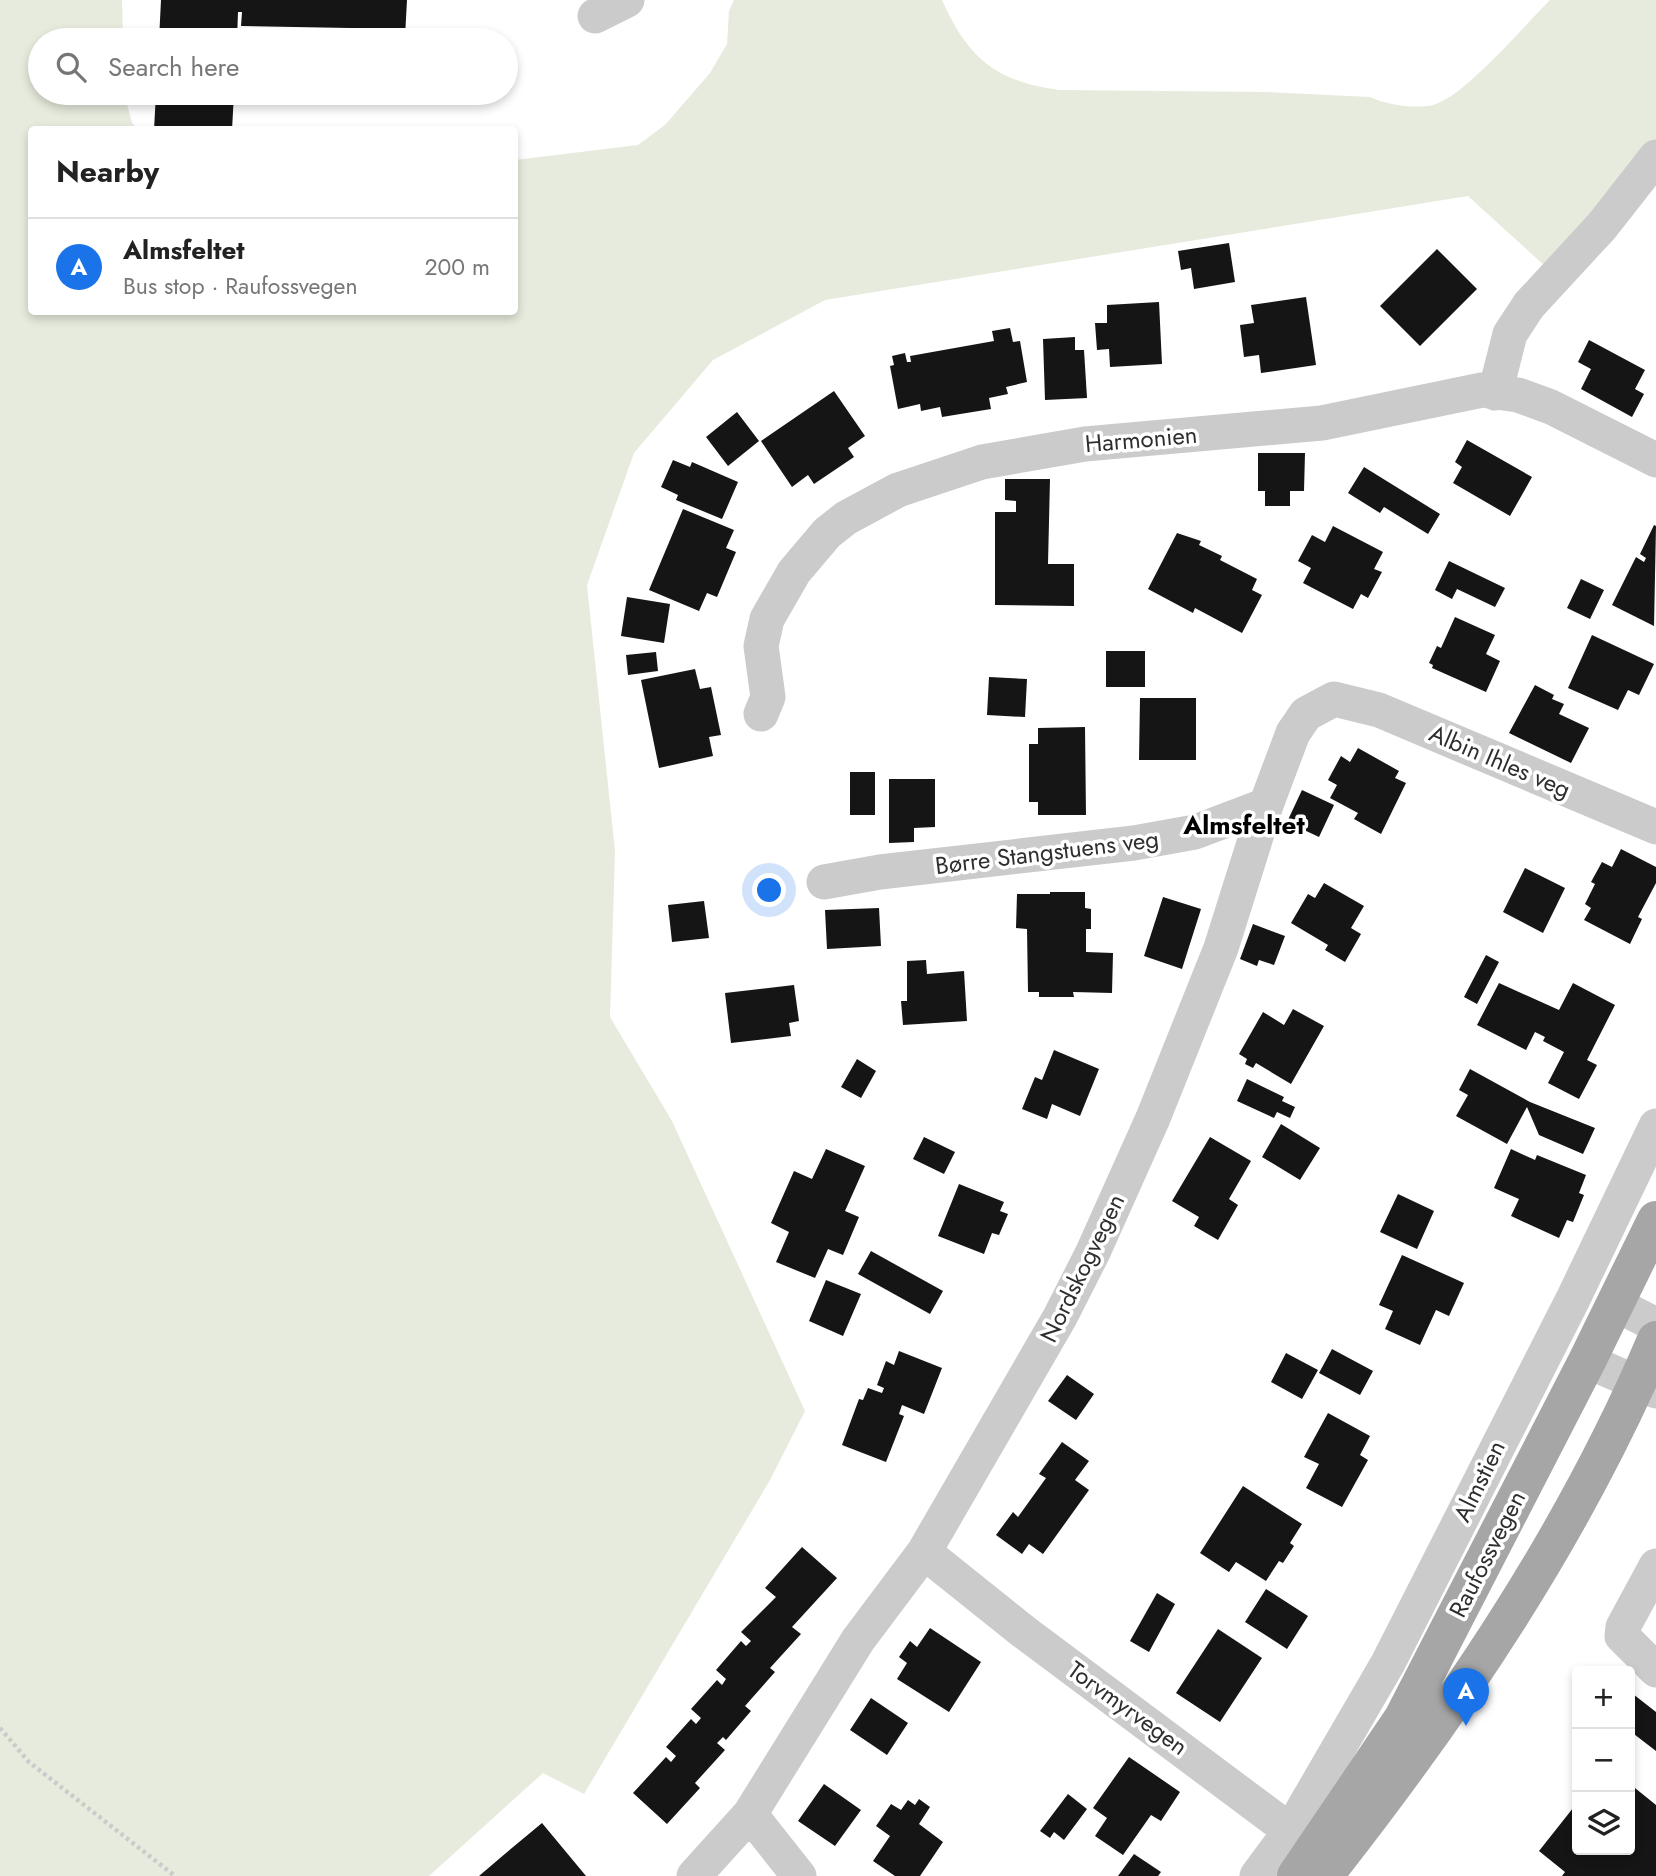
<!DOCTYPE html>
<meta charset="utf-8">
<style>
body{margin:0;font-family:Jost,sans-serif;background:#f6f6f6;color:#222}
.controls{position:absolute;right:21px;bottom:21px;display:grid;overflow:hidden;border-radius:7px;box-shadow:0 4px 10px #0003}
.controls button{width:63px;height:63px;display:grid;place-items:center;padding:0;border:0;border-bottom:2px solid #e0e0e0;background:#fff;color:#222;font:35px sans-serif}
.you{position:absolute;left:770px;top:891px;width:24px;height:24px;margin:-18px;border:5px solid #fff;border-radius:50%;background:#1a73e8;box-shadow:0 0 0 10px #1a73e833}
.badge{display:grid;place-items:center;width:46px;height:46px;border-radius:50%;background:#1a73e8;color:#fff;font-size:23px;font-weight:700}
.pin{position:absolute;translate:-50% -58px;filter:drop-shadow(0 2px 4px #0008)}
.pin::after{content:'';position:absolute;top:37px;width:24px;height:21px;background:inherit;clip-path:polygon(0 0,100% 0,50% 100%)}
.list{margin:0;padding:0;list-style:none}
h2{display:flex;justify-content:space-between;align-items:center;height:91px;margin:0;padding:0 28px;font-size:30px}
h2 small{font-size:23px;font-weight:400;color:#767676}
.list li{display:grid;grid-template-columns:46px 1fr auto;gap:21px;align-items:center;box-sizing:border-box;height:98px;padding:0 28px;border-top:2px solid #e0e0e0}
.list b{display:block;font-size:26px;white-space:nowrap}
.list p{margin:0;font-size:23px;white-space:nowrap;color:#767676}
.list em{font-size:23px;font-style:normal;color:#767676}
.icon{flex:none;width:38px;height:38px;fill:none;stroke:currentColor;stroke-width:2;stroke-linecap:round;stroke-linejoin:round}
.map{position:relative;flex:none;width:1656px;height:1876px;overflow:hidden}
.search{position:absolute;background:#fff;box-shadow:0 4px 10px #0003;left:28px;top:28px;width:490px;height:77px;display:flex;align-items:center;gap:18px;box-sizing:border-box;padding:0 24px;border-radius:38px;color:#767676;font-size:26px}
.panel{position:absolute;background:#fff;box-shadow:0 4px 10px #0003;left:28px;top:126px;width:490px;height:189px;border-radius:7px}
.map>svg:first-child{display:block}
</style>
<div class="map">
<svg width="1656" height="1876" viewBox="0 0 1656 1876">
<rect width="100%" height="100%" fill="#fff"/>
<path fill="#e6ebdd" d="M0,0H122L123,40H40V93H124L132,123L138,129L32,130V312H514L515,160L638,145L665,125L710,73L727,44L729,11L734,0H942C968,58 995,81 1059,90L1266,92L1370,97C1387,105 1414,109 1433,105C1463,98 1526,24 1550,0H1656V151L1557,277L1468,196L825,300L713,360L634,453L587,585L615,851L610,1017L672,1121L805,1411L770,1480L584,1794L543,1773L429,1876H0Z"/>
<path fill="#151515" d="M161,0H407L405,37L367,34L366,40H349L350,28L241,26L242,12H238L237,40H159Z
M156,93H234L232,130H154Z
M1229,243L1235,282L1194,289L1191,268L1181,270L1178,251Z
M1437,249L1477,289L1420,346L1380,306Z
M1306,297L1316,365L1261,373L1259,355L1244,357L1240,325L1254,323L1251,305Z
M1159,302L1162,364L1110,367L1109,349L1097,350L1095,323H1107V305Z
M1010,328L1013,342L1020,341L1027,382L1006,387L1008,394L989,398L991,409L942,417L940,407L921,411L920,404L898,409L890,366L894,365L892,356L905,353L907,362H911L910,356L994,341L992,331Z
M1075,337V350H1084L1087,398L1045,400L1043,339Z
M1589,340L1645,370L1635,389L1644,394L1632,417L1581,389L1591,369L1578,362Z
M834,391L865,436L848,448L854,457L814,484L808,475L792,487L761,441Z
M737,412L759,441L728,466L706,437Z
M1467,440L1532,477L1510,516L1453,483L1462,467L1455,462Z
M1258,453H1305L1304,491H1290V506H1265V491H1258Z
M673,460L690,467L692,462L738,482L722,519L676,500L678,495L661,487Z
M1364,467L1440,514L1428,534L1384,507L1380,513L1348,493Z
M1005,479H1050L1048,564H1074V606L995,605V512H1016V501L1005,500Z
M683,509L734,530L726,548L736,552L717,597L707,593L699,611L649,590Z
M1654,525L1656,526L1654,626L1612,605L1636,557L1644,562L1646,558L1640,554Z
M1333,526L1383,552L1374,569L1382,572L1368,598L1361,594L1353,609L1303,583L1311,568L1298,561L1312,535L1325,542Z
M1177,533L1201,541L1199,545L1222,556L1220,560L1257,579L1252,590L1262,595L1242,633L1195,608L1193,613L1148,589Z
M1449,561L1505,588L1495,607L1457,589L1452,599L1435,590Z
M1581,579L1604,590L1590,619L1567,608Z
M627,597L670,604L664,643L621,636Z
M1455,617L1495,635L1486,654L1500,661L1486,692L1432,668L1433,665L1429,663L1437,646L1441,648Z
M1592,635L1654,664L1639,695L1628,690L1618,710L1568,688Z
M1106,651H1145V687H1106Z
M656,652L658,671L628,675L626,655Z
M695,669L700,689L711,687L721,735L709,737L713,756L659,768L641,680Z
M989,677L1027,679L1025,717L987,715Z
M1535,685L1554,695L1552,699L1564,704L1559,714L1589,728L1571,763L1509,733Z
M1140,698H1196V760H1139Z
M1085,727L1086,815H1038V802H1029V744H1038V728Z
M1358,748L1399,771L1395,778L1406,783L1381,834L1354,819L1358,813L1330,798L1337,785L1328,780L1341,756L1350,762Z
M850,772H875V815H850Z
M889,779H935V827L914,828V842L889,843Z
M1302,790L1334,805L1319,837L1287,822Z
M1621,849L1656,867V883L1638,917L1642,919L1630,944L1584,920L1591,908L1585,904L1595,884L1591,882L1602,862L1612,867Z
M1525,868L1565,888L1543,933L1503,912Z
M1324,883L1364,906L1351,928L1361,934L1345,962L1325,950L1328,945L1291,923L1308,894L1315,898Z
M1050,892H1085V908L1091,909V929H1086V952L1113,953L1112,993L1073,992L1074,997H1039V992H1028L1027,929L1016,928L1017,894H1050Z
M1163,897L1201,909L1182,969L1144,956Z
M704,901L709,938L672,942L668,905Z
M879,908L881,946L827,949L825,910Z
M1253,924L1285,936L1274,965L1259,960L1257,966L1240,959Z
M1486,955L1499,962L1477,1004L1464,997Z
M926,960L927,974L964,971L967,1021L903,1025L901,1001H907V961Z
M1499,983L1559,1010L1573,983L1615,1005L1587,1060L1597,1065L1579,1099L1548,1083L1564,1052L1543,1041L1545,1037L1535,1032L1526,1050L1477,1025Z
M794,985L799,1021L789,1023L791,1036L731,1043L725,993Z
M1293,1009L1324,1026L1291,1084L1256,1063L1253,1068L1245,1064L1247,1059L1239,1054L1263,1012L1284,1025Z
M1054,1050L1099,1069L1080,1116L1052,1104L1047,1119L1022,1109L1035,1077L1042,1080Z
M857,1059L876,1071L861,1098L841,1087Z
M1470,1069L1530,1102L1595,1128L1583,1154L1539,1135L1527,1107L1507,1144L1456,1116L1468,1095L1459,1090Z
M1247,1079L1284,1097L1282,1101L1295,1107L1290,1118L1277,1112L1274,1118L1237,1101Z
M1281,1124L1320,1148L1300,1180L1262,1157Z
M924,1137L955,1152L944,1174L913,1159Z
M1210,1137L1251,1161L1229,1199L1238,1205L1218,1240L1194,1226L1199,1217L1172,1201Z
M826,1149L865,1166L845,1211L859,1217L843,1255L828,1249L815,1278L776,1262L789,1232L771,1223L794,1171L812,1179Z
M1511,1149L1535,1160L1537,1155L1586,1175L1579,1193L1584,1195L1573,1222L1567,1220L1559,1238L1511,1216L1519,1199L1494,1188Z
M959,1184L1004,1202L1000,1211L1008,1214L999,1235L992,1233L984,1254L938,1236Z
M1398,1194L1434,1211L1417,1249L1380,1232Z
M871,1251L943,1291L930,1314L858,1274Z
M1402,1255L1464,1283L1449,1316L1436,1310L1420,1345L1385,1329L1393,1311L1379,1305Z
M826,1280L861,1294L843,1336L809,1321Z
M1332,1349L1373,1371L1360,1395L1319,1373Z
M899,1351L942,1368L924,1414L902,1405L899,1414L904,1416L886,1462L842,1445L859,1399L863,1400L868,1388L882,1393L884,1388L877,1385L886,1361L894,1365Z
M1286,1353L1318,1370L1302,1399L1271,1382Z
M1067,1375L1094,1394L1076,1420L1048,1401Z
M1328,1413L1370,1436L1360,1455L1368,1460L1342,1507L1306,1488L1319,1464L1304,1457Z
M1062,1442L1089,1461L1075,1480L1089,1490L1043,1554L1029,1544L1022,1554L996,1535L1013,1512L1018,1517L1046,1478L1039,1474Z
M1243,1486L1302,1524L1290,1543L1294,1546L1283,1563L1279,1561L1266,1581L1236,1562L1229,1572L1200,1553Z
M802,1547L837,1578L792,1627L801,1634L770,1668L775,1672L745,1706L751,1711L726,1740L723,1737L717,1743L725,1750L695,1783L700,1788L667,1824L633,1793L666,1757L671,1762L676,1756L666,1747L691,1719L696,1724L701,1718L691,1709L717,1680L722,1685L726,1679L716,1670L741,1641L746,1646L751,1641L741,1632L776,1597L765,1588Z
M1266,1589L1308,1616L1287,1649L1245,1622Z
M1157,1593L1175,1604L1149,1652L1130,1641Z
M930,1628L981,1662L949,1712L897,1679L907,1663L899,1657L910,1641L917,1647Z
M1218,1629L1262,1658L1220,1722L1176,1693Z
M1633,1694L1656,1712V1751L1630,1731V1698Z
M871,1698L908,1723L887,1755L850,1730Z
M1129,1757L1180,1792L1161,1821L1151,1815L1123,1855L1095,1836L1107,1818L1093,1808Z
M824,1784L861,1810L835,1846L798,1821Z
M1630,1784L1656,1805V1876H1562L1565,1872L1539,1851L1577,1803V1850H1630Z
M1068,1794L1087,1809L1064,1840L1054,1832L1050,1838L1040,1831Z
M919,1799L930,1807L919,1824L943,1842L920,1876H895L873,1861L890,1836L876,1826L891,1804L901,1810L908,1800L915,1805Z
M542,1823L586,1876H479L506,1853Z
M1134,1854L1161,1872L1158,1876H1118Z"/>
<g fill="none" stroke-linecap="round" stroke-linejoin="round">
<path stroke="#cbcbcb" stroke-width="4.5" stroke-dasharray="3.5 3.5" stroke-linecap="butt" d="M0,1728L29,1762L175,1876"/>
<path stroke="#cbcbcb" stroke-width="35" d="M595,16L627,0
M1495,393L1510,334L1529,305L1602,226L1656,157
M761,714L768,697L761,646L767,619L794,572L827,533L846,518L898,490L982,462L1085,444L1322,423L1482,390L1518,395L1551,407L1656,460
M824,882L880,872L1134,843L1195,832L1266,805
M1615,1304L1656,1325
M1587,1361L1656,1391
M924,1552L1024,1632L1308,1844
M1656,1566L1623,1627L1622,1636L1656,1670
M750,1814L799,1876
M694,1876L750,1814L858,1640L924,1552L1060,1317L1093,1252L1153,1118L1221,948L1266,805L1293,733L1306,714L1334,699L1379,710L1656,827
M1257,1876L1291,1830L1388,1663L1573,1299L1656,1126"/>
<path stroke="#a6a6a6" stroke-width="38" d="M1327,1872C1456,1708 1575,1532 1656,1340
M1296,1876L1403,1718L1587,1361L1656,1220"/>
</g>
<g text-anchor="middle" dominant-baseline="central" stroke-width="7" stroke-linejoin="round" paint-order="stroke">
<g font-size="24" fill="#2e2e2e" stroke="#fff">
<text transform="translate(1141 439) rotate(-5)">Harmonien</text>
<text transform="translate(1500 761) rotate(23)">Albin Ihles veg</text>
<text transform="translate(1047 852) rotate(-7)">Børre Stangstuens veg</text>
<text transform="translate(1082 1268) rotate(-64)">Nordskogvegen</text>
<text transform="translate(1479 1481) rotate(-64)">Almstien</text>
<text transform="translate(1487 1554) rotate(-63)">Raufossvegen</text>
<text transform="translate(1128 1708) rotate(36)">Torvmyrvegen</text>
</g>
<g font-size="26" font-weight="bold" fill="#000" stroke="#fff">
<text x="1244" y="825">Almsfeltet</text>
</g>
</g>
</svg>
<div class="controls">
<button>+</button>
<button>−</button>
<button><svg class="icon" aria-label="layers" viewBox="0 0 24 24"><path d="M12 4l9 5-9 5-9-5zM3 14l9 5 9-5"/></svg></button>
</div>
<div class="you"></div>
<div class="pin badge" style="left:1466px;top:1726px">A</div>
<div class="search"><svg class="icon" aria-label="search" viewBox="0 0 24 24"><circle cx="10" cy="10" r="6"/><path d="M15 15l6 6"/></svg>Search here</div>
<section class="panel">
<h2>Nearby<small></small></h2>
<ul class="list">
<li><span class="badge">A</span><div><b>Almsfeltet</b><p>Bus stop · Raufossvegen</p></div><em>200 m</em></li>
</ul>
</section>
</div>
